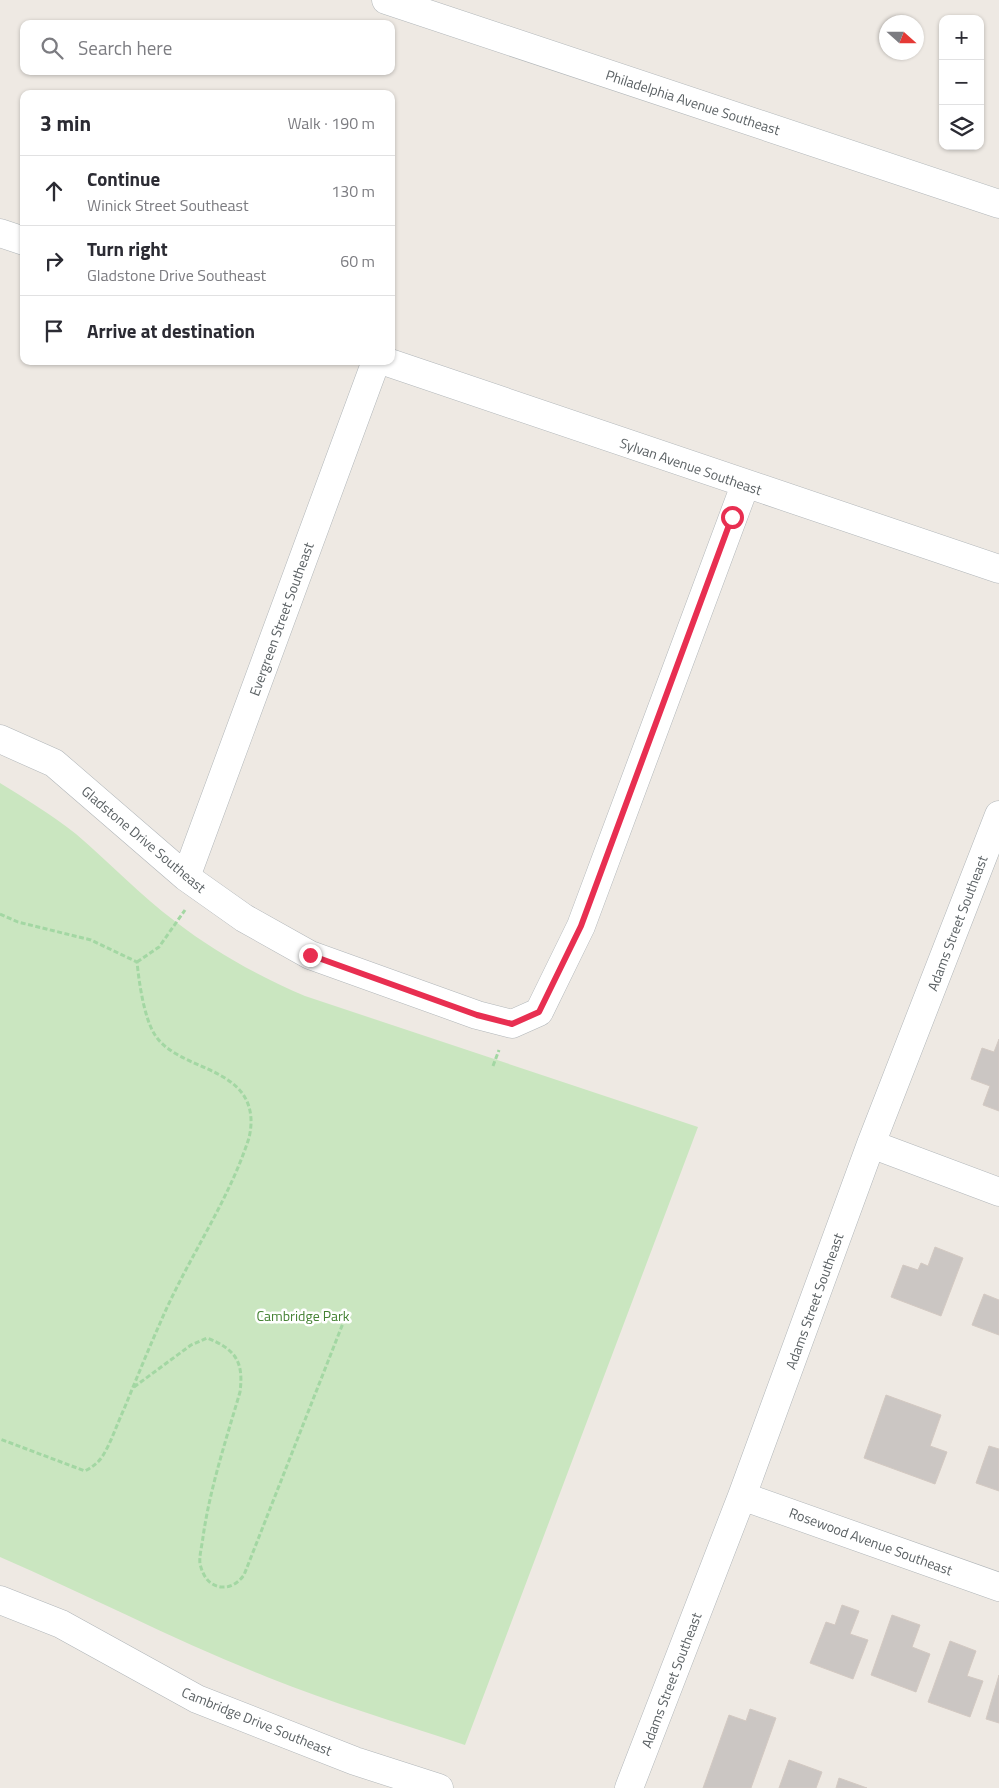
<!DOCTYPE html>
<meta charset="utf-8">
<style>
body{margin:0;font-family:"Titillium Web",sans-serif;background:#f2f2f3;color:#2b2b33}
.controls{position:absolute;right:15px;top:15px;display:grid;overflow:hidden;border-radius:10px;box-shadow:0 1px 4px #0004}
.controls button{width:45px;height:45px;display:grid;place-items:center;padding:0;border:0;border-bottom:1px solid #e1e1e2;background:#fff;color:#2b2b33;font:25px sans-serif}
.compass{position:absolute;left:879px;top:15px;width:45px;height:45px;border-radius:50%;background:#fff;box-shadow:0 1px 4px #0004;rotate:111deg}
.stop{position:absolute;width:15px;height:15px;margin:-11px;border:4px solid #e82f51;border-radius:50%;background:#fff}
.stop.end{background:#e82f51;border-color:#fff;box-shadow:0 1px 5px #0008}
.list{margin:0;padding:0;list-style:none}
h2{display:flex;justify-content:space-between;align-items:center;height:65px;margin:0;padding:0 20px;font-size:21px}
h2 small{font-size:16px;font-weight:400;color:#7c7c81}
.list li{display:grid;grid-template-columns:32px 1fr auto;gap:15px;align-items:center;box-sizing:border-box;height:70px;padding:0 20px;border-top:1px solid #e1e1e2}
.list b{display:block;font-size:19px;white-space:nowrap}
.list p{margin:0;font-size:16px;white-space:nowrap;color:#7c7c81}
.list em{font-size:16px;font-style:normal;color:#7c7c81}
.icon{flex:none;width:28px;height:28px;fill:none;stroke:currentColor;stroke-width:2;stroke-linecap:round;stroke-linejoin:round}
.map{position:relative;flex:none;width:999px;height:1788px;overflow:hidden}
.search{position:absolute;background:#fff;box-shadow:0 1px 4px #0004;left:20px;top:20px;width:375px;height:55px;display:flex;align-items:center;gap:12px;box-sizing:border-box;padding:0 18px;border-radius:10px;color:#7c7c81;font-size:19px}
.panel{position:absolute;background:#fff;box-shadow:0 1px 4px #0004;left:20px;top:90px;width:375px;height:275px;border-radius:10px}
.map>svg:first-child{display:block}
</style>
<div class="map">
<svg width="999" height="1788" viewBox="0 0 999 1788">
<rect width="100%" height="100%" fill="#eee9e3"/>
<path fill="#cae6c0" d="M0,783C26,799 52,815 76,834C110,863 140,895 176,922C215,952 260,977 305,996L698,1127L465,1745C399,1723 332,1703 267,1677C176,1641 90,1596 0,1557Z"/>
<path fill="#cbc6c3" stroke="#d3c9c2" d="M999,1039V1111L983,1105L990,1086L971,1079L982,1048L994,1052Z
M935,1247L963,1258L941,1316L891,1297L903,1265L918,1270L921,1263L928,1266Z
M984,1294L999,1300V1335L972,1325Z
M886,1395L941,1415L930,1446L947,1452L935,1484L864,1458Z
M989,1446L999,1449V1491L976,1483Z
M842,1605L859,1611L850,1634L868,1640L853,1679L810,1663L826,1622L835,1625Z
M892,1615L920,1625L912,1647L930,1654L916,1692L871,1675Z
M950,1641L976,1651L967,1676L983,1681L970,1717L928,1702Z
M999,1675V1723L986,1719Z
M750,1709L776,1718L751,1788H703L729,1715L746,1721Z
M789,1760L822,1772L816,1788H779Z
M839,1778L867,1788H836Z"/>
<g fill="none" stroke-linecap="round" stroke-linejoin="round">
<g stroke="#b1b6b9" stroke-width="29">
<path id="minor" d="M386,0L999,204
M0,233L24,241
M384,361L999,569
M0,739L54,763L186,877L244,918L310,955L477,1015L512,1024L539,1012L581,926L745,485
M186,877L376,361
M871,1144L999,1192
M742,1496L999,1587
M0,1600L61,1624L197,1699L355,1761L439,1788
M629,1788L742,1496L871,1144L999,815"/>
</g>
<path stroke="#a3d7a3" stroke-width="3" stroke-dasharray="5 2.5" stroke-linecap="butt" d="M0,914L18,922L91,940L137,962C139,982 144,1018 155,1035C177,1069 241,1066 250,1111C252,1120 251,1132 248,1141C227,1204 187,1260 161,1321C148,1350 136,1380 124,1409C117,1424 111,1443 102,1457C97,1464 92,1467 85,1471L0,1439
M137,962L159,947L185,910
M493,1066L499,1050
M134,1387L191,1345L207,1338C235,1349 244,1361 240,1392C226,1440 210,1488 203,1537C202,1546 199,1556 200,1564C203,1576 209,1586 222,1587C231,1588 239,1582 244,1575L347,1313"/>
<use href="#minor" stroke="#fff" stroke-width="28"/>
</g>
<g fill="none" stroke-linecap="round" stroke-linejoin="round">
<path stroke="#e82f51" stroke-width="6" d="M310,955L477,1015L512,1024L539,1012L581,926L732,517"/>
</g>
<g text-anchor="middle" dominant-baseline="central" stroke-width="5" stroke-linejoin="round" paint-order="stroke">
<g font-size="14" fill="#5b6164" stroke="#fff">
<text transform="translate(693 102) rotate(18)">Philadelphia Avenue Southeast</text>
<text transform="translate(691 466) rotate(19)">Sylvan Avenue Southeast</text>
<text transform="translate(281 619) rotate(-70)">Evergreen Street Southeast</text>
<text transform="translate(144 839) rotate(40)">Gladstone Drive Southeast</text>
<text transform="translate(957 923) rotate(-69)">Adams Street Southeast</text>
<text transform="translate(814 1301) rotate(-70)">Adams Street Southeast</text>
<text transform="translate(871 1541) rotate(20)">Rosewood Avenue Southeast</text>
<text transform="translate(671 1680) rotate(-69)">Adams Street Southeast</text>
<text transform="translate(257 1721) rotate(22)">Cambridge Drive Southeast</text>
</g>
<g font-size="14" fill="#458234" stroke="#fff">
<text x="303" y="1315">Cambridge Park</text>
</g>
</g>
</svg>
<div class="controls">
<button>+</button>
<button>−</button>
<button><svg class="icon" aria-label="layers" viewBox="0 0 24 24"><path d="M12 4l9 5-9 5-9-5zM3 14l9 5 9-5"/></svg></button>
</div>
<svg class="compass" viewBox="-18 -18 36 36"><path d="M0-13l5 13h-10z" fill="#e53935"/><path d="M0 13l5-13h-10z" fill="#7c7c81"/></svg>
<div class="stop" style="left:732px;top:517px"></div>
<div class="stop end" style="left:310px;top:955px"></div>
<div class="search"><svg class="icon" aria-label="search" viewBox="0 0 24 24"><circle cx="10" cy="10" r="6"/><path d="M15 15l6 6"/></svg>Search here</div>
<section class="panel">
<h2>3 min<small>Walk · 190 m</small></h2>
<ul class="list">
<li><svg class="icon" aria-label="ahead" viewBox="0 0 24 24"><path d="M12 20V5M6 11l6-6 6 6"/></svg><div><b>Continue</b><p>Winick Street Southeast</p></div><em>130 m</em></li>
<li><svg class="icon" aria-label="right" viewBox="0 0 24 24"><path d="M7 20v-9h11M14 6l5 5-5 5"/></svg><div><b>Turn right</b><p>Gladstone Drive Southeast</p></div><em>60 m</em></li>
<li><svg class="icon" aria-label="arrive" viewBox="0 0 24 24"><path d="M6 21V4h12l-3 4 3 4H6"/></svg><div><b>Arrive at destination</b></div></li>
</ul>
</section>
</div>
